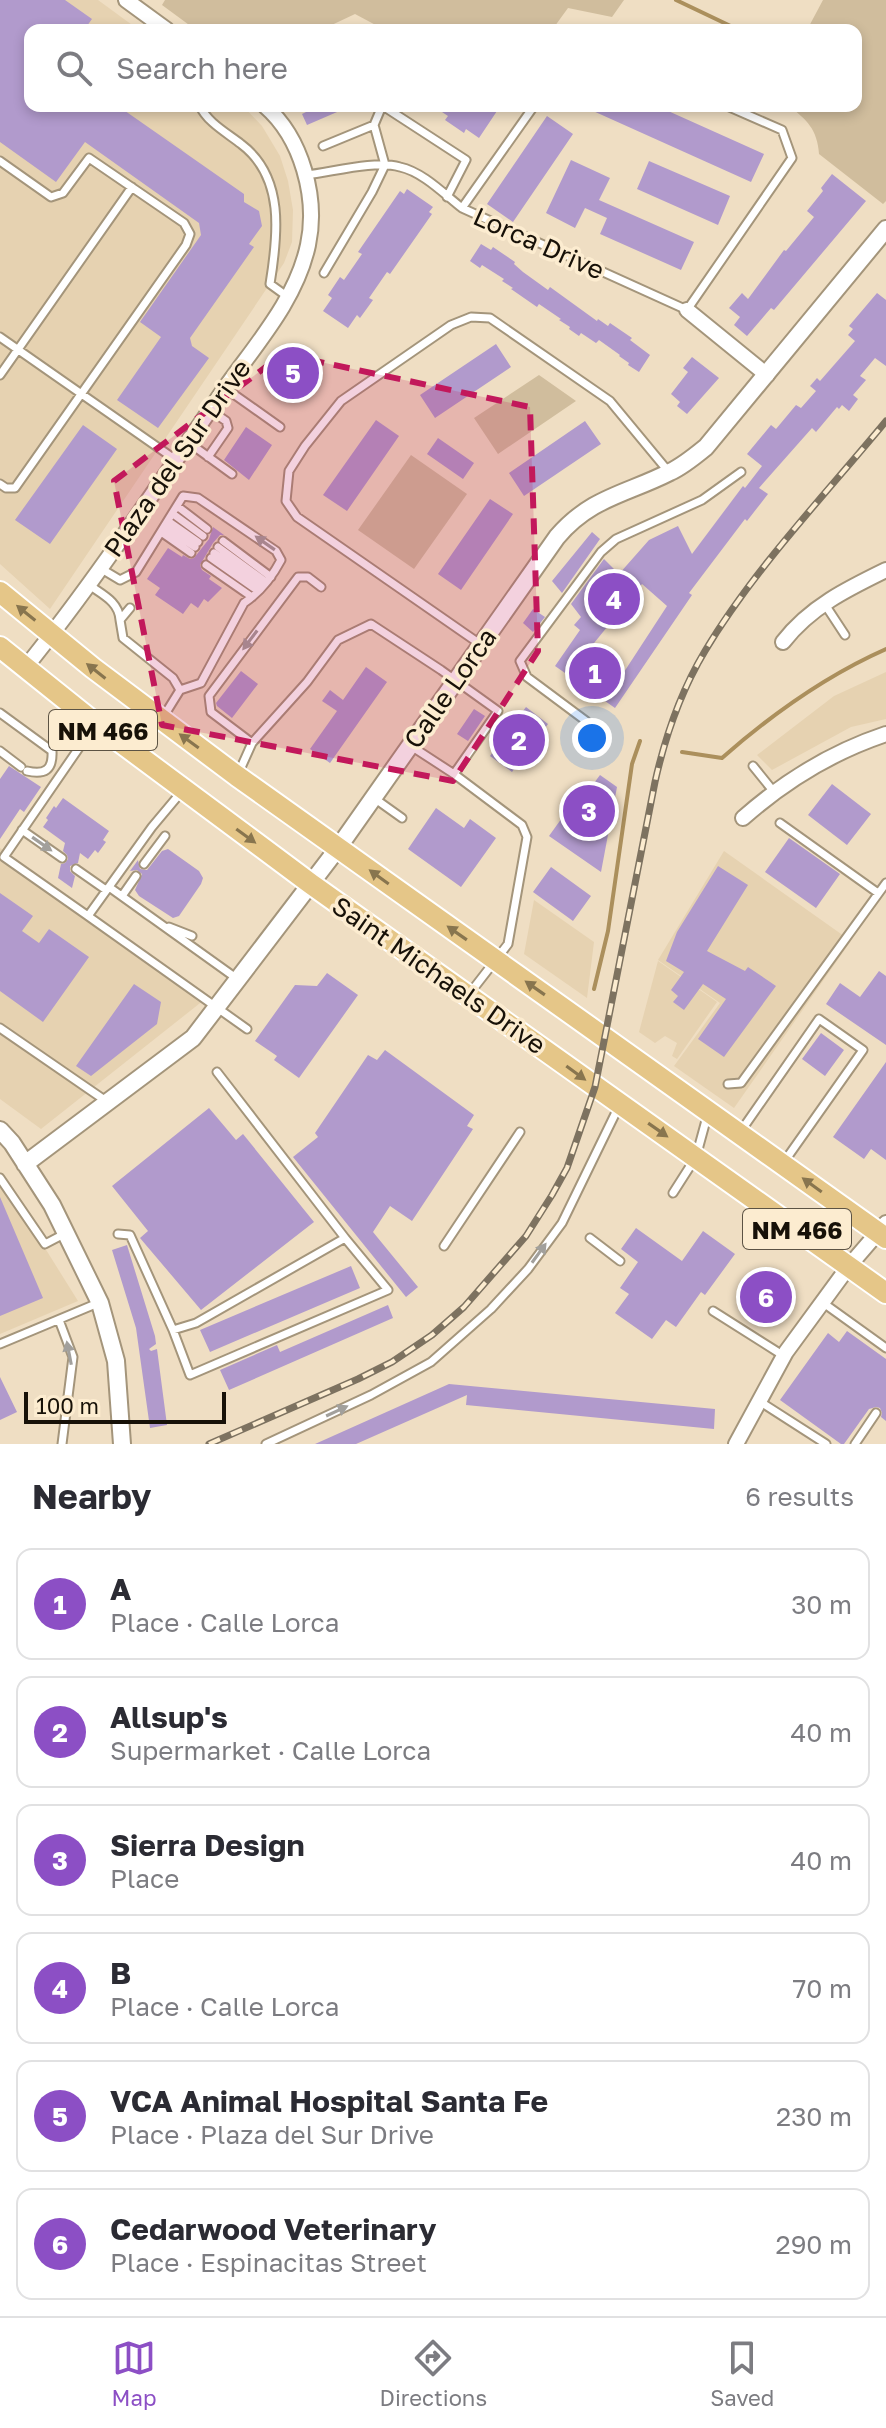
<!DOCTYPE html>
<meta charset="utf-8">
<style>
body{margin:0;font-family:"Golos Text",sans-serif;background:#f2f2f3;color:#2b2b33}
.scale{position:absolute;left:24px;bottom:20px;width:202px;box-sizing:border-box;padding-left:8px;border:4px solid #171108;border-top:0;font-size:22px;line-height:28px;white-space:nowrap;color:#171108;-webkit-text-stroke:6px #fcecd0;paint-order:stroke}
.you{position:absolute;left:592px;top:738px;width:28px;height:28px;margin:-20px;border:6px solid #fff;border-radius:50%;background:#1a73e8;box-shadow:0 0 0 12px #1a73e833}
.badge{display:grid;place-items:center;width:52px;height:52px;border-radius:50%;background:#8c4fc5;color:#fff;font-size:26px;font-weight:700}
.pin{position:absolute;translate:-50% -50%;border:4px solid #fff;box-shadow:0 2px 8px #0006}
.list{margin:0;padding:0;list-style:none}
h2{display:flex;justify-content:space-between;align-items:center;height:104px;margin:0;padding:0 32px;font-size:34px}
h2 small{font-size:26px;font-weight:400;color:#7c7c81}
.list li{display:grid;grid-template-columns:52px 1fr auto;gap:24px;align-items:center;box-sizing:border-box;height:112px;margin:0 16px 16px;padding:0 16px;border:2px solid #e1e1e2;border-radius:16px}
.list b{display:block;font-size:30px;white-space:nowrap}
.list p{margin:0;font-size:26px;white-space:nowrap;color:#7c7c81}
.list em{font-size:26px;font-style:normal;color:#7c7c81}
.icon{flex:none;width:44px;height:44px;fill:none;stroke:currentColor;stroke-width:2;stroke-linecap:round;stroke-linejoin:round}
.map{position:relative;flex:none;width:886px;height:1444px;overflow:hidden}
.search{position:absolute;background:#fff;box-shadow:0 4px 12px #0003;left:24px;right:24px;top:24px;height:88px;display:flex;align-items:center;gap:20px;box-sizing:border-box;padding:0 28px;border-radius:16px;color:#7c7c81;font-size:30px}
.sheet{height:872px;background:#fff}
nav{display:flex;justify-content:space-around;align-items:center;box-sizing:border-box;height:112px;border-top:2px solid #e1e1e2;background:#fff;font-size:22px;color:#7c7c81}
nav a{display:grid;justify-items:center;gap:4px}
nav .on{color:#8c4fc5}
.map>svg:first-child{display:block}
</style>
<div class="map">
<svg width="886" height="1444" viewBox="0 0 886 1444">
<rect width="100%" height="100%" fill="#efdec3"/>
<path fill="#e6d2b1" d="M0,0H98L139,30H30V106H243L262,126L280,156L288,181L293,210L292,242L284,263L50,609L0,564Z
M886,672V719L851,727L772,770L757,755L834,696Z
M0,848L209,996L41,1129L0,1099Z
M724,851L851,941L734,1108L674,1066L720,1003L658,960Z
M534,900L594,942L587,998L524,954Z
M658,961L717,1002L677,1059L672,1056L677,1043L665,1036L655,1043L639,1032Z
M0,1176L78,1301L0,1334Z"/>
<path fill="#d0bd9d" d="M165,0H624L612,17L568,8L552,30H385L355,14L321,30H196L162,5Z
M823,0H886V201L883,204L819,154C817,129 807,120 789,106H856V30H807Z
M539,375L576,401L498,454L474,418Z
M411,455L467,494L414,569L358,530Z"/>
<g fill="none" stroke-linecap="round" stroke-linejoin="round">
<path stroke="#ab8f5c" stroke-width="4" d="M676,0L739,30
M682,752L722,758C772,714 825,676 886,649
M594,989L608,931L632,764L640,741"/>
</g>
<path fill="#b19acc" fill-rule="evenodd" d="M0,0H65L92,19L84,30H30V106H118L244,194V202L259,211L262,226L249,244L254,247L190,338L192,346L209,358L158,428L117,400L161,337L140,322L201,235L199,223L85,142L56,182L0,142Z
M303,106H351L307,125L302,114L306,112Z
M433,106H489L497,111L479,138L466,129L464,133L445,120L448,116Z
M582,106H657L764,154L751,182Z
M547,116L573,134L513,222L487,204Z
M571,160L610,178L599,200L694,242L681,270L600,234L607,218L585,208L575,228L546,213Z
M649,161L730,196L718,225L637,189Z
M832,174L866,201L774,310L771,308L747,336L734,325L740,317L729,308L742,293L748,299L784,250L786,251L814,217L807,211L823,191L821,188Z
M407,189L433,207L429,212L432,214L390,274L387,272L369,298L373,300L360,318L357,315L348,328L323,311L332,298L328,295L340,277L344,280L362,254L358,252L400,191L404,194Z
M481,244L491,250L493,247L515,262L514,264L523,272L548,290L550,287L597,321L598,319L608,326L610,323L632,338L630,340L650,355L639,372L628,365L629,363L619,356L620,355L599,340L596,343L581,333L579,336L569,329L570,327L559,320L561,319L539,304L537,307L511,289L513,288L502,281L504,279L482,265L480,268L470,261Z
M877,293L886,300V366L875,358L860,376L866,380L853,395L858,399L849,411L842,405L839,409L837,407L816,432L812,428L759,488L768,494L747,521L745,519L689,593L692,595L615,708L555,666L580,630L574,625L581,617L571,604L604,559L619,574L649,540L678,526L692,554L743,486L745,488L762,466L747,454L771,425L776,429L796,405L801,408L816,391L810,386L817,378L820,381L855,341L848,335L853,329L849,326ZM642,584L667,606L624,672L590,648Z
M496,344L511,367L435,418L420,395Z
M290,349L317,367L295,398L269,380Z
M692,357L719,378L687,414L677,406L680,402L671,394L688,372L683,368Z
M376,420L399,436L347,511L323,495Z
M585,421L601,444L524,496L509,473Z
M83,425L117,449L50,544L15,520Z
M246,427L272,445L249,480L224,460Z
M438,438L474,463L463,479L427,454Z
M490,499L513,514L461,590L438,574Z
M213,527L224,535H220L213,543L200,565L202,570L211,576L209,579L222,588L208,602L204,599L198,608L191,603L183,614L155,595L160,588L147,579L168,548L182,557L183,555L190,559L194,558L209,539Z
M592,532L600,539L562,593L552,581Z
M533,609L545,617L533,632L523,623Z
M366,667L387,682L330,763L310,749L337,711L322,701L330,690L343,700Z
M241,671L258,684L232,718L217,706L216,703Z
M526,707L548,724L512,772L490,756Z
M474,709L485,716L468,741L457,734Z
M9,766L41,787L24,812L20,809L0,839V779Z
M600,775L617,787L601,872L549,836L587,783L591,787Z
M832,784L871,814L847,845L808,815Z
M63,798L109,831L103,840L106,842L98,853L95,850L88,859L80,853L78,863L70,866V871L75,876L72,888L58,878L61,864L65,863L68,859L67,855L63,851L65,843L43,827L48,820L46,818L54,806L56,808Z
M436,808L464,828L470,819L496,838L461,887L408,849Z
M789,838L840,874L816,908L765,872Z
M168,849L199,871L203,878L201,884L179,916L173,918L139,896L135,890L142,874L137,870L130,871L138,860L140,869L147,870L162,851Z
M718,866L748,885L707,951L745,971L748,967L776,986L724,1057L698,1039L726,999L703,984L684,1010L673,1002L678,996L671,990L684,972L666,961L677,932Z
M551,867L591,896L573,921L533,892Z
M0,893L33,916L22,931L39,943L49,929L89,957L43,1022L0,991Z
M879,971L886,976V1045L826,1004L840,983L860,997Z
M327,973L358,995L299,1078L274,1060L277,1056L255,1041L295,985L317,986Z
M134,984L161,1002L157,1024L91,1076L76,1066Z
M821,1033L844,1050L825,1076L802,1059Z
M385,1050L474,1115L467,1126L473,1129L412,1221L390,1206L373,1232L418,1287L406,1297L293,1157L318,1137L315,1133L368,1055L377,1060Z
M886,1062V1160L871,1149L864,1159L833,1137Z
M209,1108L236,1140L243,1134L314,1222L201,1310L140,1238L148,1231L112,1186Z
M0,1197L43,1298L0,1316Z
M636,1228L682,1261L703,1231L735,1254L705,1295L701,1292L676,1327L666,1320L652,1339L615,1313L629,1294L620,1288L638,1262L621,1249Z
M127,1245L155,1336L156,1344L149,1349L151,1351L157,1349L167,1425L150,1428L136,1328L112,1250Z
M351,1266L360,1288L210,1352L200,1330Z
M762,1274L789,1293L771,1320L744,1300Z
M388,1305L393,1318L229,1390L220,1370L277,1345L280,1352Z
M847,1331L886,1359V1421L881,1417L882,1413L880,1408L876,1407L869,1409L844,1444H841L780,1400L828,1333L839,1342Z
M0,1377L17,1412L0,1420Z
M449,1384L715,1409L714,1429L466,1405L467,1395L356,1444H315Z"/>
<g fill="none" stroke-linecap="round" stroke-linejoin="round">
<g stroke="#a4957b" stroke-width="11">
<path id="service" d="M200,106C207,122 227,133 241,144C285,177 278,235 270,284L288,297
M383,106L466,160L447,197
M534,106L462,208L687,310L792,158L782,130L727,106
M323,146L374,125
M0,161L51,197L63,193L89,158L184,223L190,234L186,245L15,488H6L0,484
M306,175C333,172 374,160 400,167C423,172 444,194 462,208
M324,273L372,192L385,165L374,125L382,106
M0,337L176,460
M0,375L132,187
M225,388L280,427
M188,442L232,474
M208,457L228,428L226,421L210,410
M177,506L207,529
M173,514L203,536
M168,521L198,542
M165,527L195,547
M161,532L191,553
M223,541L271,577
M218,547L266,582
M214,553L262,586
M211,558L258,591
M206,565L252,597
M100,568L120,580L136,572L183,496L198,498L276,551L281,560C272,577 259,593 244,603L201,683L180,690L162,719
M89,585C103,595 119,602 120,620
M824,603L845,635
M130,608L120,620L123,638L173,678L180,690
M480,644L297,517L286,501L289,471L305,446L341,401L451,325L471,317L490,318L610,401L668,471
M0,713L52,751C53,770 45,775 27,771
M586,721L527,677L520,661L601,552L616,539L702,500L741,472
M252,743L211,712L209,696L298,577H308L321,587
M411,746L454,774L522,825L527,837L508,944L470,993
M0,751L21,767
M753,766L774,792
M239,772L252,743L307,682L338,640L371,624L441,670L498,711L454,774
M183,790L152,827L88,916L247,1029
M374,798L402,818
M780,823L878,893
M22,830L62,858
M144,864L165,836
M76,869L106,890
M109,887L236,978
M122,896L136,876
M88,916L4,857L94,726
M169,927L192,936
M0,1028L106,1101
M728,1084L741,1083L886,883
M741,1131L819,1019L863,1050L784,1162
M0,1178L45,1244L66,1233
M673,1193L696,1157L708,1113
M118,1234L130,1235L173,1330L196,1323L345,1238L217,1072
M590,1238L620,1261
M444,1246L520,1132
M822,1302L886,1348
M713,1311L784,1356
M59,1320L73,1357L62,1444
M173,1330L190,1375L388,1290L345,1238
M0,1344L98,1303
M759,1401L826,1444
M266,1444L371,1395L431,1362L491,1309L528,1269L562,1223L619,1106
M855,1444L876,1413"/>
</g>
<g stroke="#a4957b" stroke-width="18">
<path id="minor" d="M126,0L167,30
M687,310L767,375
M783,642C810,607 847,589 886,570
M25,668C96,580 159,484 223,391C255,345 296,301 308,245C318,198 302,138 265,106
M743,818C786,780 832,752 886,734
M736,1444L786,1352L849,1266L886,1223"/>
</g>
<g stroke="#a4957b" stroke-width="20">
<path id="tertiary" d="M0,1130L12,1143L52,1205L100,1303L116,1361L122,1444
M25,1164L193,1038L338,848L557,537C591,497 627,494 670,472C683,466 695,456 706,447L886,229"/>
</g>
<g stroke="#fff" stroke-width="24">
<path id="primary" d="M0,592L93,668L237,776L886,1238
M0,647L96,724L311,884L886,1293"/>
</g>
<use href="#service" stroke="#fff" stroke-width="7"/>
<use href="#minor" stroke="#fff" stroke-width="14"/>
<use href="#tertiary" stroke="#fff" stroke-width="16"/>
<use href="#primary" stroke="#e5c688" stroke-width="20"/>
<g stroke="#7d7260" stroke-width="7">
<path id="rail" d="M209,1444L358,1379L392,1362L432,1335L464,1307L526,1236L552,1195L567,1168L595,1087L655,782C665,737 681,691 705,651C754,569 825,495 886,421"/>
</g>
<use href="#rail" stroke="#fcecd0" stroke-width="4" stroke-dasharray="12" stroke-linecap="butt"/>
</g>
<defs><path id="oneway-solid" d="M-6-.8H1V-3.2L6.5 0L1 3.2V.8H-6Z" transform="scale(2)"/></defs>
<g fill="#a2a09c">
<use href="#oneway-solid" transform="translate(265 543) rotate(-145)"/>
<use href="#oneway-solid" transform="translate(250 640) rotate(127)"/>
<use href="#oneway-solid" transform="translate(42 844) rotate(35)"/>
<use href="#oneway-solid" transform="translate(539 1253) rotate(-54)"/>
<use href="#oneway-solid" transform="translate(69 1353) rotate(-101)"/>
<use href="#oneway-solid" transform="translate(337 1411) rotate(-25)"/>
</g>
<g fill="#88754e">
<use href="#oneway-solid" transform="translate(26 613) rotate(-141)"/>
<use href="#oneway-solid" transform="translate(96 671) rotate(-142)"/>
<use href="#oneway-solid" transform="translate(189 741) rotate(-144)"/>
<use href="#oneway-solid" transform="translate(246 836) rotate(36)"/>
<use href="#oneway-solid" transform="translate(379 877) rotate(-144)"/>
<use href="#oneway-solid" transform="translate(457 933) rotate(-145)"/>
<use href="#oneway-solid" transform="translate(535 988) rotate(-145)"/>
<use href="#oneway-solid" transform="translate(576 1073) rotate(36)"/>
<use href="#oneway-solid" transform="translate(658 1130) rotate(35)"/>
<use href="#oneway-solid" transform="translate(812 1185) rotate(-144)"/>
</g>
<path fill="#c2185b" fill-opacity="0.2" stroke="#c2185b" stroke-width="6" stroke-dasharray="16 10" stroke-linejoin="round" d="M283,354L530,407L538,651L453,781L162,725L114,481Z"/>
<g text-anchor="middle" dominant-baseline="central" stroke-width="7" stroke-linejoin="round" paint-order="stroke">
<g fill="#fcecd0" stroke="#5c5344" stroke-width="2">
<rect x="49" y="710" width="108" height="40" rx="6"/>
<rect x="743" y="1209" width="108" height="40" rx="6"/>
</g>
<g font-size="24" font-weight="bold" fill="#171108">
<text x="103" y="730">NM 466</text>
<text x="797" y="1229">NM 466</text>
</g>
<g font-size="26" fill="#171108" stroke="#fcecd0">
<text transform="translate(539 243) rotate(24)">Lorca Drive</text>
<text transform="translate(177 458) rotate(-55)">Plaza del Sur Drive</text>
<text transform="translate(450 688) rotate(-55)">Calle Lorca</text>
<text transform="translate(439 975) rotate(35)">Saint Michaels Drive</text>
</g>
</g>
</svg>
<div class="scale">100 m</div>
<div class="you"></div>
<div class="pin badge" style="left:595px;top:673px">1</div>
<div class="pin badge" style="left:519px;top:740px">2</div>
<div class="pin badge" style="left:589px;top:811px">3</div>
<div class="pin badge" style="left:614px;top:599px">4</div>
<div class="pin badge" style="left:293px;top:373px">5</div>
<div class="pin badge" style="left:766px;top:1297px">6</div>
<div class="search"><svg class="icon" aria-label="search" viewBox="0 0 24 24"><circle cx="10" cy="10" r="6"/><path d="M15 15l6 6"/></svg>Search here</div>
</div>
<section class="sheet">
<h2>Nearby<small>6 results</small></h2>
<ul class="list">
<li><span class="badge">1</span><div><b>A</b><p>Place · Calle Lorca</p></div><em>30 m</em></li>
<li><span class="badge">2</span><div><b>Allsup's</b><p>Supermarket · Calle Lorca</p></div><em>40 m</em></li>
<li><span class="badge">3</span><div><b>Sierra Design</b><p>Place</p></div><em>40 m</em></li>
<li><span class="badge">4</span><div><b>B</b><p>Place · Calle Lorca</p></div><em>70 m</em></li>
<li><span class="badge">5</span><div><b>VCA Animal Hospital Santa Fe</b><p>Place · Plaza del Sur Drive</p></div><em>230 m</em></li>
<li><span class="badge">6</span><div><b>Cedarwood Veterinary</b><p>Place · Espinacitas Street</p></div><em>290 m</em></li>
</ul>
</section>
<nav>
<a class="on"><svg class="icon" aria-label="map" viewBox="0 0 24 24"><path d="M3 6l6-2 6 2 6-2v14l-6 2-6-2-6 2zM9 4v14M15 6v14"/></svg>Map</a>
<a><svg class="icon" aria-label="directions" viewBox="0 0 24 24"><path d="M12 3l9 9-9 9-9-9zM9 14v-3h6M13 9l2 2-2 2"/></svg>Directions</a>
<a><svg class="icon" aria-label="saved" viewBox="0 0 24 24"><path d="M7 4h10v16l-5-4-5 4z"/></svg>Saved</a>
</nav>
